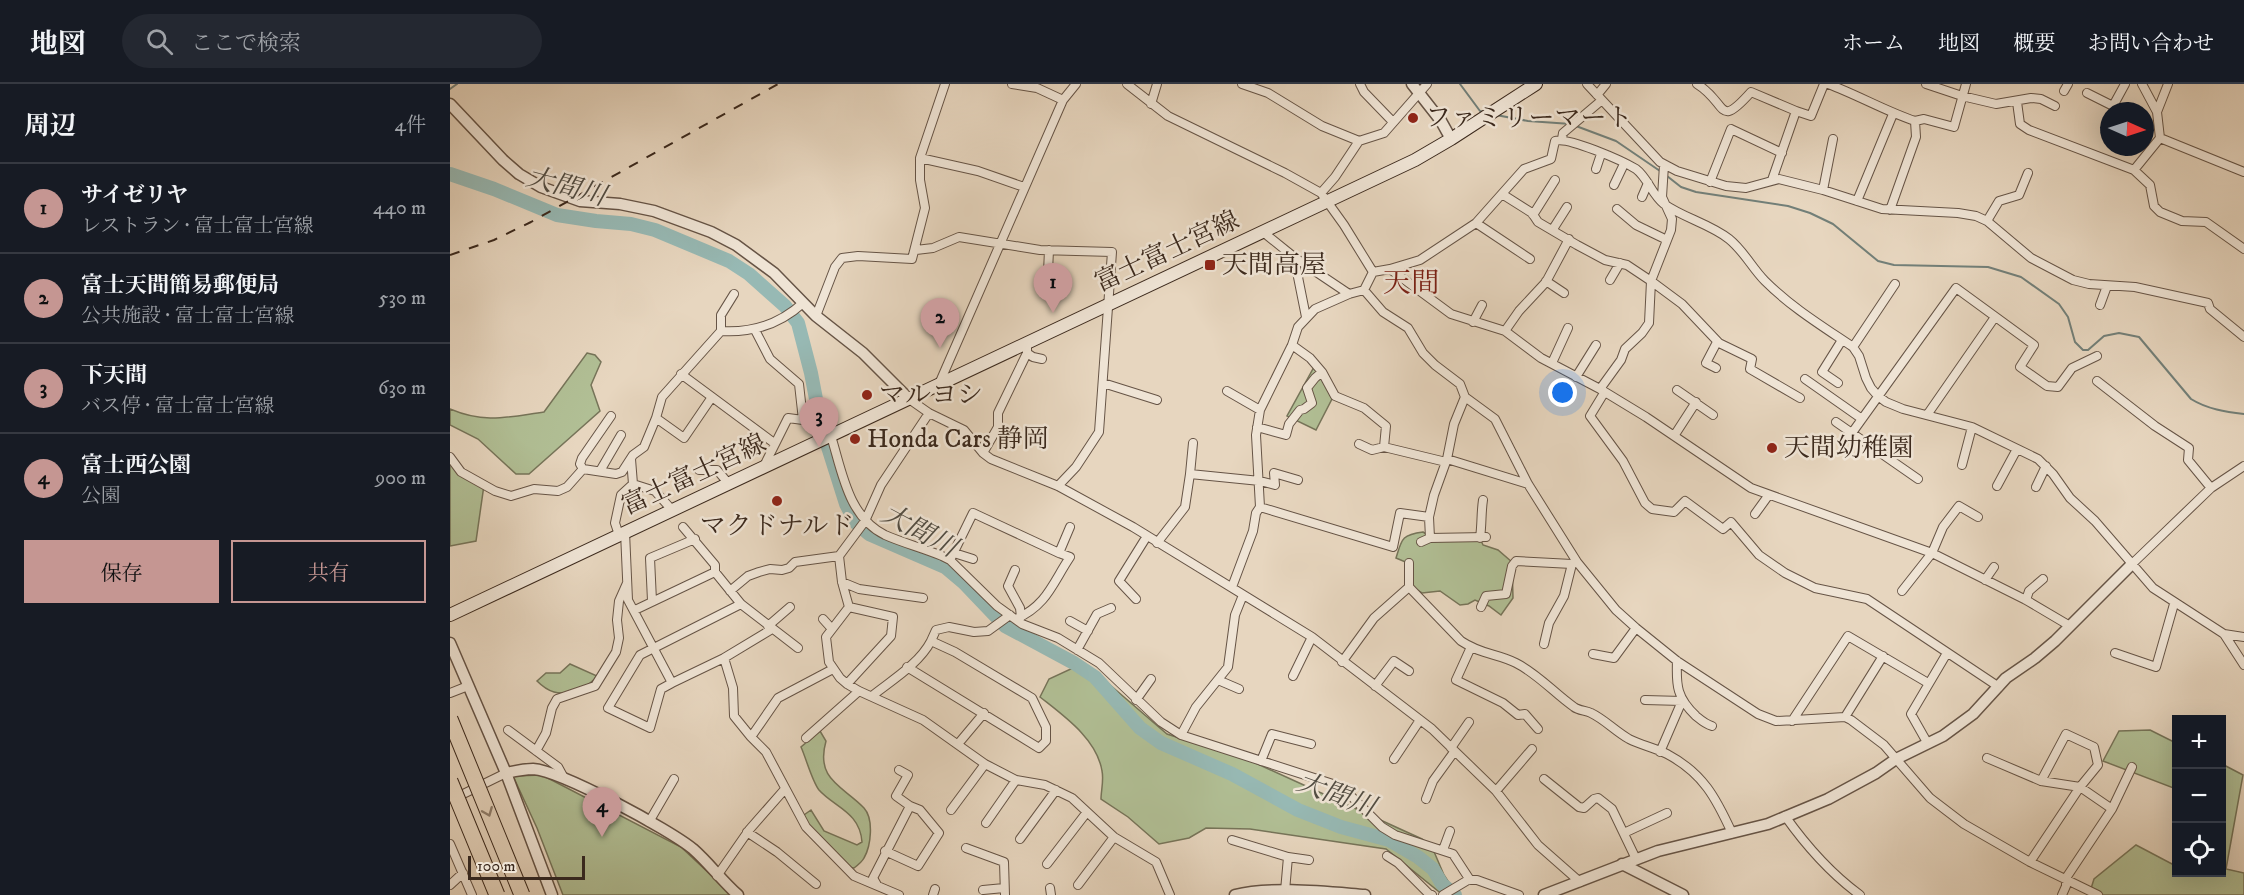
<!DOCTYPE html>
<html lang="ja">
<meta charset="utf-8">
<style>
body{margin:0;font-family:"IM FELL DW Pica","Noto Serif JP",serif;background:#242831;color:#f1f3f6}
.controls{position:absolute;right:18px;bottom:18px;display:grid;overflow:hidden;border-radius:0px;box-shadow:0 6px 24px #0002}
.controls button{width:54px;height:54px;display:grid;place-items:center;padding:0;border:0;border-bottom:2px solid #363941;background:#171b24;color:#f1f3f6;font:30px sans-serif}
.compass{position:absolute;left:1650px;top:18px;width:54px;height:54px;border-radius:50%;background:#171b24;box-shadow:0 6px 24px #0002;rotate:93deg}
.scale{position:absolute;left:18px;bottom:15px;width:117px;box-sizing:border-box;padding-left:6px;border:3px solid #3b291d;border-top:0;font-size:16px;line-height:21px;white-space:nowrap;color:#3b291d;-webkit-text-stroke:4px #efe4d5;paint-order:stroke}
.you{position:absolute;left:1113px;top:309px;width:21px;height:21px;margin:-15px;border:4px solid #fff;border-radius:50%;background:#1a73e8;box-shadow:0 0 0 9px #1a73e833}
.badge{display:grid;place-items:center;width:39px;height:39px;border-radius:50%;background:#c59692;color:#111;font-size:20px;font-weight:700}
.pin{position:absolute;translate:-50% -50px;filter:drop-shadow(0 2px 3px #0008)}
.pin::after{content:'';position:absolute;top:32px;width:21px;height:18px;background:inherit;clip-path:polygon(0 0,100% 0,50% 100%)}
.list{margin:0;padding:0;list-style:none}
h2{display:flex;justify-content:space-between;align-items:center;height:78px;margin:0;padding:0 24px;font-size:26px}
h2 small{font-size:20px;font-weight:400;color:#9ea1a6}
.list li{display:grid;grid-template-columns:39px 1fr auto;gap:18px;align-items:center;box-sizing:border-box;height:90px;padding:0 24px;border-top:2px solid #363941}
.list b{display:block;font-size:22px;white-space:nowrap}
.list p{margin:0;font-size:20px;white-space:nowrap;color:#9ea1a6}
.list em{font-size:20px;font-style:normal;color:#9ea1a6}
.actions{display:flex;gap:12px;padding:18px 24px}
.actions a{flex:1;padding:14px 0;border:2px solid #c59692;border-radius:0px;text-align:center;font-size:21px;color:#c59692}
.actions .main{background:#c59692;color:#111}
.icon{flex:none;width:33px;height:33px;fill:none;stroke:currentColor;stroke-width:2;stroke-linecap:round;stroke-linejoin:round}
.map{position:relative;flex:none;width:1794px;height:811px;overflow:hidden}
header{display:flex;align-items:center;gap:36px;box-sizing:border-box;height:84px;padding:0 30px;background:#171b24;border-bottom:2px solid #363941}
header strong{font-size:28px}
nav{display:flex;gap:33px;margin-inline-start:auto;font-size:21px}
.search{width:420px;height:54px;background:#242831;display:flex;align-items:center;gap:15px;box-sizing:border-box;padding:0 21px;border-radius:33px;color:#9ea1a6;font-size:22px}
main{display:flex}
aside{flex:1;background:#171b24}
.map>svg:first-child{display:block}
</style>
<header>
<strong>地図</strong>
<div class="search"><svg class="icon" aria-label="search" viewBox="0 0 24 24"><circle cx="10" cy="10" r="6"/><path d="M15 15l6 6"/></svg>ここで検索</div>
<nav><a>ホーム</a><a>地図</a><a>概要</a><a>お問い合わせ</a></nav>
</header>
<main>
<aside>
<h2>周辺<small>4件</small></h2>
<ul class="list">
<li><span class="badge">1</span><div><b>サイゼリヤ</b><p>レストラン · 富士富士宮線</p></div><em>440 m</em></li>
<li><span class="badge">2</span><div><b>富士天間簡易郵便局</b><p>公共施設 · 富士富士宮線</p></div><em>530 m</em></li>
<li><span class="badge">3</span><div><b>下天間</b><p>バス停 · 富士富士宮線</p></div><em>630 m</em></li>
<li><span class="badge">4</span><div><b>富士西公園</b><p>公園</p></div><em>900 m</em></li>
</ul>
<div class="actions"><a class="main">保存</a><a>共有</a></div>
</aside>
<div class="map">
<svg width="1794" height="811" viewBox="0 0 1794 811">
<rect width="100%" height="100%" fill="#e7d6bf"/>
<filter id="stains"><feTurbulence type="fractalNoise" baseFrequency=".00333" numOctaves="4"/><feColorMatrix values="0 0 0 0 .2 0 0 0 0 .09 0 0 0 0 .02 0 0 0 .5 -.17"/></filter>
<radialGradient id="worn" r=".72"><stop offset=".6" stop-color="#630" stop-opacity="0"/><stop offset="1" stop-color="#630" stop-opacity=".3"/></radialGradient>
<path fill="#b1bf95" stroke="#767459" stroke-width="1.5" d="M137,269L145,271L151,278L141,301L150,327L79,390H66L28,355L0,341V325C35,340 58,333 94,328Z
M864,283L883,313L866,346L837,332Z
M0,374L34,401L26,457L0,462Z
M973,448L986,456L1030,454L1033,461L1048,466L1062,478L1063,514L1051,531L1039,522L1025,516L1018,520L1010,521L990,507L972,509L962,503L958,479L946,474C952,455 951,451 973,448Z
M120,580L147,592C140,603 117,612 104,608C97,606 92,602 87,597L96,589H110Z
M638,582L717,650L801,677L972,755L982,763L994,791L1007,811H993L936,765L800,745L756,744L739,754L709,760L678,733L651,715C651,707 654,696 652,687C647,655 614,632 590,613L599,595L625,583Z
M1700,646L1726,659V705L1653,677L1669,647Z
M370,647L376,657C365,696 393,702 414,724C424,735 421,762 414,774C412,778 408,781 404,784L398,783L351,733L361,726L374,747L407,761L412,758C410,728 384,723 369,706C362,697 356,674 351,663Z
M1772,680L1793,691L1776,785L1794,789V811H1639L1644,795L1686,761L1722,780L1726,774V788H1772Z
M92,691L231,763L263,793L286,811H113L87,744L63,692Z"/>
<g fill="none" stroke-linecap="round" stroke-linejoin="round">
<path stroke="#727f78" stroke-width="2" d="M1010,0L1030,27L1035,28
M0,5L7,0
M1046,31L1078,37L1121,40
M1126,42L1166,57L1210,87
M1217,92L1231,103L1246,108L1338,122L1360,129L1383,140L1428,177L1444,181L1538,183L1571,193L1609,220L1618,233L1625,258L1633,266H1638L1654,252L1669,249L1689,253L1741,315C1757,325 1776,328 1794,330"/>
<path stroke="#97b9b4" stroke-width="14" d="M0,90L44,105L107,131L146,137L181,140L205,146L279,177L299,190L335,222L348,239L361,289L371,341L396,420L406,439L419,450L495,483L514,499L555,542L624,579L645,593L690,644L711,659L782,690L848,726L891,743L939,756L968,773L983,785L992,800L1005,811"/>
<g stroke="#665446" stroke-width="10">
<path id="minor" d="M562,0L587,4L613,16
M677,0L718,32L835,89L871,109L894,141L923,188
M792,0L818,9L872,42L909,57
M910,0L914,8L943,38
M1137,0L1210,78L1227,87L1276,102L1296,104L1329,95L1373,106L1432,125L1508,129L1526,132L1537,137L1581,174L1623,196L1639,200L1685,203L1758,219L1760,225L1794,253
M1247,0C1278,19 1267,46 1301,8L1346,27
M1378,0C1408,11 1435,27 1465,37
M1476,0L1512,12L1546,20L1581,14L1591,15L1605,22
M1614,7L1618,0
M1637,9L1663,22L1675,0
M1147,11L1156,0
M1567,18L1570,40L1579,46L1684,86L1700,101L1704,122L1710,128L1732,137L1756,138L1794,165
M701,20L707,0
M1707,28L1718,0
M1710,54L1794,88
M1112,55L1113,49L1152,16
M470,74L528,87L574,103
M1146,85L1151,70
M1684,86L1710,54L1707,28L1692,0
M1322,96L1346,27L1361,32L1374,0
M1260,98L1281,45L1332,69
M1164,101L1174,80
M1373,106L1383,55
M871,109L885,93L909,57L934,49L977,0
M1052,110L1082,129L1088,138L1127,161L1155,176L1177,181L1201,197L1232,220L1269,259L1302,275L1300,285L1350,314
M1192,113L1198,99
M1407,117L1443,30
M1167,125L1186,141L1217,156
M1440,126L1466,53L1465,37L1474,35L1504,43L1516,0
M1083,131L1105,96
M1537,137L1549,117L1569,111L1578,89
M1026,139L1080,175
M1103,145L1117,123
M813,148L844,173L856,233
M466,166L483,164L509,153L590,166L662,168L649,348L626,383L608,402
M844,173L899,210
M940,185L970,176L1026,139L1074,85L1101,75L1105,57C1117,52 1173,77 1186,85C1198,94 1202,111 1214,120C1234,134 1260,140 1279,155C1294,167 1302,184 1315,197C1341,223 1372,242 1403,263L1409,272L1416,294L1421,304L1428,312L1436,318L1453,325L1522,343L1588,375L1603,390L1620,414L1645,437L1703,504L1774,550L1794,581
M598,188L599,166
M923,188L940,185L1001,230L1055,247L1091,274L1150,305L1196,333L1301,404L1482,469L1576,516L1620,542
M1160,196L1170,179
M1096,197L1114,209
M914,206L933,228L958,244L973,269L985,281L1010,300L1015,313L1045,335L1078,400L1127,478L1166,526L1186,544L1227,577L1308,630L1326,637L1395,633L1401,636L1434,661L1480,714L1514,740L1580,778L1648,811
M1650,221L1657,202
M366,232L385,183L392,174L408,172L462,175L475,124L470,96V74L495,0
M1023,238L1032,221
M305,246L320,275L349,300L353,336L338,334L313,384
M271,247V231L284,210
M1055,247L1069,227L1096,198L1119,155
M842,261L860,274L872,288L885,312L914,324L936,342L934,363
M1403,263L1445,200
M577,269L583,273L592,275
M1102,279L1118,244
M1266,284L1256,279L1267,258
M231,290L324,359
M1126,293L1146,261
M1355,295L1412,335
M1647,297L1705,342L1739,364L1738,376L1761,404
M653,299L707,316
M1388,299L1372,288L1392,256
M489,300L613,16L626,0
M1150,305L1171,276L1175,265L1192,249L1199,239L1201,197L1221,146L1222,135L1212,113L1214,81
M1227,306L1263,331
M777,307L810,326
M1154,309L1140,332L1173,377L1195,419L1202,425L1224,428L1235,417L1273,445L1281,438L1309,471L1335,489L1365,504L1417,515L1549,603
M459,315L479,329L514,346L533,369L541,375L608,402L683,443L862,553L982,645L1046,707L1088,761L1130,798
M479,329L431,401L415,437L389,472L392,498L399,523L376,553L379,578L390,594L397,600L409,607L473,636L535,680L566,696L595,701L622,714L664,753L706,778L720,811
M1477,331L1545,233
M206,334L234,354L262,313
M1386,338L1468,395
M807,343L836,351L839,340L850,326L854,325L862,319L857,304L865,294L872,288
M381,352C392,387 398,433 435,451C453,459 473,464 492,472L500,476L547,522L572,540L608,554L649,579L711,638L731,651L886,701L901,712L932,743L945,751L1003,770L1020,796
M1224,352L1246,318
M1399,353L1506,204L1584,261L1570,283L1597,302L1608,303L1622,284L1647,272
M743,359L740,390L810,397L825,401L824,389L848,396
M909,360L922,366L934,363L996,378
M533,369L548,343V329L577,269V259
M0,373L11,388L45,407L61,412L84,405L108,407L117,403L133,385L166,390L172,388L183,371L194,363L206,334L212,313L271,247C302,249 330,240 353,219
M181,375L183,400L205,407L222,426
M997,375L1078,400
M1512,381L1522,343
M133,385L130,380L132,374L161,332
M249,386H267L279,400
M150,387L171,351
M1547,402L1567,365
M1586,403L1596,382
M810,423L943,463L950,429L979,433
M1305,430L1318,412
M233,443L265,481V488
M175,448L178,516L222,599L274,574L322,545
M169,451L165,439L171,411L183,400
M980,454L1036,453
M1030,454C1032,440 1031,429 1033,416
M971,458L980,454L979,433L984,411L997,375L1004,340L1015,313
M707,459L735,423L740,390
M504,469L523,475
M500,476L523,429L609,469
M1682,480L1761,404L1794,382
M565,486L558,502L570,524L571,533
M1535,496L1544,483
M392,498L409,505L473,514
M782,503L803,447L806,429L810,423L806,351L810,326L842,261L848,243L865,225L899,210L914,206L923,188
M959,503L1011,557C1032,571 1046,569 1066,579C1088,590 1104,609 1124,623C1129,627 1136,626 1141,629C1154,635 1165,647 1179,655C1191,661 1205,664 1217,670C1253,689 1266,714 1282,749
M280,507L298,492L309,488L320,485L332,486L339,484L345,478L389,472
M1452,507L1482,469L1493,443L1509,422L1528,433
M686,515L669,497L697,452
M1576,516L1579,507L1593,495
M202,517L200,474L245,455
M1031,523L1036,512L1056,510L1062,482L1066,477L1122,480L1127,478
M185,526L265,488L291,520L348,564
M373,535L382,545
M566,535C597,521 602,500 620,473L609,469L620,443
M620,537L638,547
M318,542L340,523
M1774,550L1794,553
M481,557L486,546L499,543L524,548L538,547L560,531
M1094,560L1099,539L1114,512L1122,480
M1021,563L1006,596L1053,619L1068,631L1075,630L1088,645
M627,566L647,530L661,524
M1665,569L1706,583L1724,520
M1143,570L1164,574L1186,544
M274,574L283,604L284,632L301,653L328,614L383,585
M1227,577C1226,602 1227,614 1246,632C1252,637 1255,640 1262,642
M892,578L924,534L959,503V479
M843,592L862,553
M768,596L789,605
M222,599L211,605L200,644L158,624L190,571L291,520
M397,600L441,552L443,533L399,523
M925,602L944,577L959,587
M0,609L18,602
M422,612C442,596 469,580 481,557L505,568L582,614L596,643V657L589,664L457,583
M686,616L701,595
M1195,616L1232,617L1210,668
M1395,633L1433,572
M1342,637L1398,552L1478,599
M58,646L108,683L114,694
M731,651L746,623L778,583L785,531L793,511
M301,653L316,668L356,743L404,792L449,811
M356,654L409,607
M508,660L534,629
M1478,660L1461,630L1497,569
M1001,664L1019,638
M86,667L96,649L102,624L107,615L145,602L166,568L169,554L167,536L169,517L177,499
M1537,674L1591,697L1630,703L1662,725L1616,794V802L1612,811
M944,675L970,636
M811,677L822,650L861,660
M1094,695L1129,723L1134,724L1144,715L1148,714L1162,725L1186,775
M1046,707L1082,665
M3,715L56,689
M976,715L983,697L1004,668
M1662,725L1682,683
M501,726L535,680
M1335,732C1357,763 1380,789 1410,811
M199,738L224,695
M536,739L566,696
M297,748L327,768L366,800
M1174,749L1217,729
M570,755L606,706
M782,756L838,773L859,776
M0,760L22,811
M516,764L554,778L555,811
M993,766L1000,747
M435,767L468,782L489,749L470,726L460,722
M937,772L948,779L979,810L982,811
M1580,778L1630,703L1648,681L1644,663L1616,650L1591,697
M597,780L637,728
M267,792L299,746L335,705
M0,801L13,789
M427,801L423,794L460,722L446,712L458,691L449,686
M628,801L664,753
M600,804L601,811
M533,806L554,804
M835,807L838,773
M483,811L485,805
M993,811L1018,796H1027L1069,811"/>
</g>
<g stroke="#665446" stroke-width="13">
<path id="tertiary" d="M962,0L991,37L1001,55
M0,20L53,76L69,90L91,103L130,117L170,120L204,127L261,148L286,161L324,189L366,232L413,269L459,315
M0,559L56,689L102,811
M56,689C65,687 74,685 83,685C112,687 220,746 243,765C259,779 272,797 288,811
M1172,780L1233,811
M785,811C822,802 876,808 915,811
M1094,811L1208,767L1318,740L1378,715L1426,689L1446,675L1493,652L1523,630L1556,594L1585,574L1605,557L1682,480"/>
</g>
<g stroke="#3b291d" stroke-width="14">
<path id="secondary" d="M0,531L965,76L1001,55L1086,0"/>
</g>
<use href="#minor" stroke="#efe4d5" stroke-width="8"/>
<use href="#tertiary" stroke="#efe4d5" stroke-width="10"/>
<use href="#secondary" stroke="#efe4d5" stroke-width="12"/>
<path stroke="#3b291d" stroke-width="2" stroke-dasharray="10 10" stroke-linecap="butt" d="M0,171L44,156L81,138L328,0"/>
<g stroke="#3b291d" stroke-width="17" stroke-linecap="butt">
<path id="motorway-bridge" d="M0,635L72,811
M0,697L47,811"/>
</g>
<use href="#motorway-bridge" stroke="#e7d6bf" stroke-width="15"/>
</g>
<defs><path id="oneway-chevron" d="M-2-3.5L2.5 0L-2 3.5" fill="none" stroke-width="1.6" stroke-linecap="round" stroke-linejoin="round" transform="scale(1.5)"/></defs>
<use stroke="#91806e" href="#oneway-chevron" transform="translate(38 728) rotate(68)"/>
<g fill="#8f2418" stroke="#efe4d5" stroke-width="2">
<circle cx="963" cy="34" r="6"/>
<rect x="754" y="175" width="12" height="12" rx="3"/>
<circle cx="417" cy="311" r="6"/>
<circle cx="405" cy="355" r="6"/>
<circle cx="1322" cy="364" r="6"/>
<circle cx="327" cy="417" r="6"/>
</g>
<g text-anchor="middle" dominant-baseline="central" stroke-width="5" stroke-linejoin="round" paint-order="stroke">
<g font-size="26" fill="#3b291d" stroke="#efe4d5" text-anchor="start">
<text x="975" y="34">ファミリーマート</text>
<text x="772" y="181">天間高屋</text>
<text x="429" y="311">マルヨシ</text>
<text x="417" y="355">Honda Cars 静岡</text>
<text x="1334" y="364">天間幼稚園</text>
<text x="327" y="442" text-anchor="middle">マクドナルド</text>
</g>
<g font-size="26" fill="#3b291d" stroke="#efe4d5">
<text transform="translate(717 168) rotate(-25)">富士富士宮線</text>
<text transform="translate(244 391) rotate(-25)">富士富士宮線</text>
</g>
<g font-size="27" font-style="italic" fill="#524d43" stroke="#efe4d5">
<text transform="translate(116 103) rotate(15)">大間川</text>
<text transform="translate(469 447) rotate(28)">大間川</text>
<text transform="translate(886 711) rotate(20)">大間川</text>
</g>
<g font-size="28" fill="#7a1f14" stroke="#efe4d5">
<text x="961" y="199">天間</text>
</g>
</g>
<rect width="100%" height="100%" filter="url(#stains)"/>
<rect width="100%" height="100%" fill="url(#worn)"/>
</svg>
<div class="controls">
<button>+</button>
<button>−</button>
<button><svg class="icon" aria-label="locate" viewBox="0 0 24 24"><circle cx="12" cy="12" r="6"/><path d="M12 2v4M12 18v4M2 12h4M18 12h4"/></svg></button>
</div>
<svg class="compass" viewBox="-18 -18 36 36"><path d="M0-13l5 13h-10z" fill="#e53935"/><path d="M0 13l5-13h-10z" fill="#9ea1a6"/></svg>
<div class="scale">100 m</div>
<div class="you"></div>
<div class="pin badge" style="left:603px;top:229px">1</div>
<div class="pin badge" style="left:490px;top:264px">2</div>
<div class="pin badge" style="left:369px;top:363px">3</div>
<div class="pin badge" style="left:152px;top:753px">4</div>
</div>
</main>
